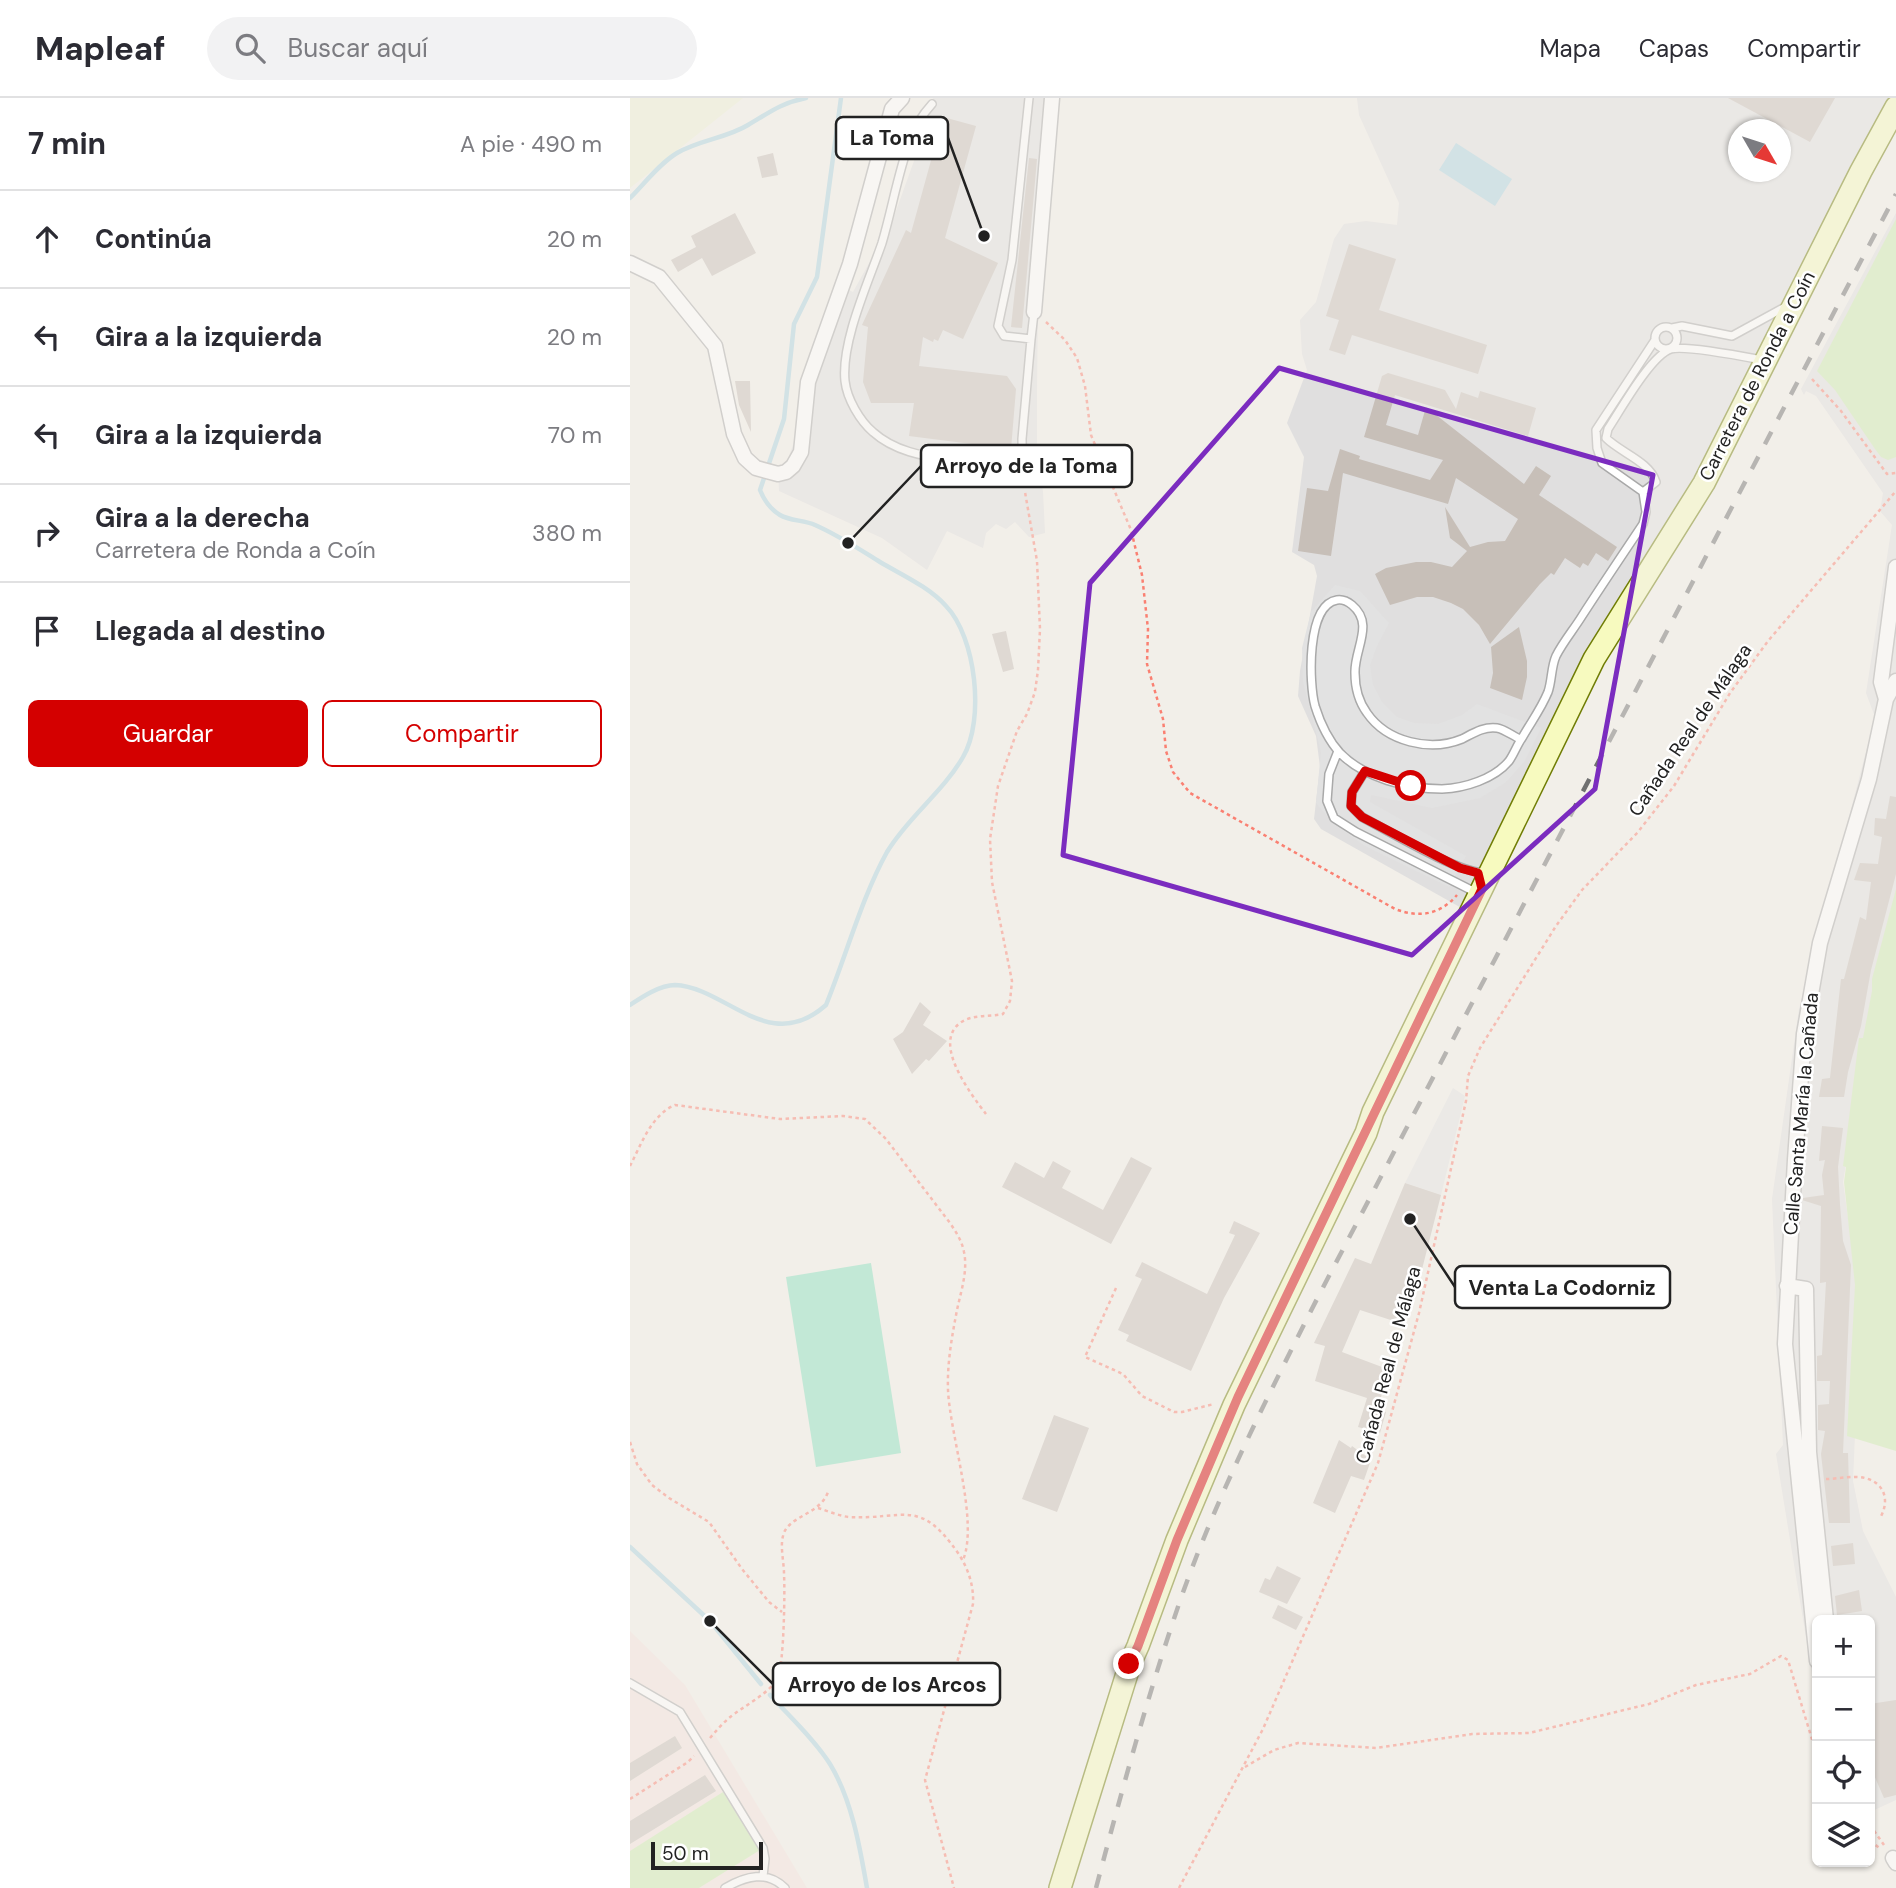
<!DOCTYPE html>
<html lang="es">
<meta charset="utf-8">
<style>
body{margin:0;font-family:"DM Sans",sans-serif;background:#f2f2f3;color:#2b2b33}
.controls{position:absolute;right:21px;bottom:21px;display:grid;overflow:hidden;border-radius:10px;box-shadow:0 2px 5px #0004}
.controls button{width:63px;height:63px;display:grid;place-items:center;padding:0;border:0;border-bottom:2px solid #e1e1e2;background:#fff;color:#2b2b33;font:35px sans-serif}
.compass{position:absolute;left:1098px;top:21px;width:63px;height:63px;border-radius:50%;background:#fff;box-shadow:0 2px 5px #0004;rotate:129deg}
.scale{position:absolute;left:21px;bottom:18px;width:112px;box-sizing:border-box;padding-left:7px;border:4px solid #222;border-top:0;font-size:19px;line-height:24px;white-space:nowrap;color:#222;-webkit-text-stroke:5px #fff;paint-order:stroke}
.stop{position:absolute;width:21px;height:21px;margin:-16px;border:5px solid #d40000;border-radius:50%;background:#fff}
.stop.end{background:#d40000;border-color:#fff;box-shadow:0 2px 7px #0008}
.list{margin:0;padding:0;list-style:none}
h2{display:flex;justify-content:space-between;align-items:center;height:91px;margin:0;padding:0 28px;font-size:30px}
h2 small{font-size:23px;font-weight:400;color:#7c7c81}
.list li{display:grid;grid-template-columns:46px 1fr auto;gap:21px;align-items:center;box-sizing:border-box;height:98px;padding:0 28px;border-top:2px solid #e1e1e2}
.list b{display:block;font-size:26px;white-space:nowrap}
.list p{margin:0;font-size:23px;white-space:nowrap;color:#7c7c81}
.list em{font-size:23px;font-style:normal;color:#7c7c81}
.actions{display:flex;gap:14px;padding:21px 28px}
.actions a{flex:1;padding:16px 0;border:2px solid #d40000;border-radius:10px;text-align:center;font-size:24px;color:#d40000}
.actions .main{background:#d40000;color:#fff}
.icon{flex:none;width:38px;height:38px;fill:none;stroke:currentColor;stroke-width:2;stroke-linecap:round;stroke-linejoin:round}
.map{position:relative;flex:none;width:1266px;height:1790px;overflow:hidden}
header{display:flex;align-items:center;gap:42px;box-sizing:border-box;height:98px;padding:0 35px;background:#fff;border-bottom:2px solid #e1e1e2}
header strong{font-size:33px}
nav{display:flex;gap:38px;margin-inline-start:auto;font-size:24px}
.search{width:490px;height:63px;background:#f2f2f3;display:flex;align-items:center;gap:18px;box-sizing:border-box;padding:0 24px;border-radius:38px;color:#7c7c81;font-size:26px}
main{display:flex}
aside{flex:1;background:#fff}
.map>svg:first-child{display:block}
</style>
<header>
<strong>Mapleaf</strong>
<div class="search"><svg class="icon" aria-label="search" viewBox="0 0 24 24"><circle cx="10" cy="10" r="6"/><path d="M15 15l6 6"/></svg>Buscar aquí</div>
<nav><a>Mapa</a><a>Capas</a><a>Compartir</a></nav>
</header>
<main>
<aside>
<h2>7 min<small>A pie · 490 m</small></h2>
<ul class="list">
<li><svg class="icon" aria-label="ahead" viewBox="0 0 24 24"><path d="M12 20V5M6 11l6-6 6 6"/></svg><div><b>Continúa</b></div><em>20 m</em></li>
<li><svg class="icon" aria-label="left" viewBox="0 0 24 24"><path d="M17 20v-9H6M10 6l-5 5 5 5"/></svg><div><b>Gira a la izquierda</b></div><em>20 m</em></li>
<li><svg class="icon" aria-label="left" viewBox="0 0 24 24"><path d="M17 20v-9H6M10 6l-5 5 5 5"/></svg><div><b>Gira a la izquierda</b></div><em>70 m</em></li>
<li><svg class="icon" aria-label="right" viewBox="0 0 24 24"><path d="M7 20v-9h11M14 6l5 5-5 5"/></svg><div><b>Gira a la derecha</b><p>Carretera de Ronda a Coín</p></div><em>380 m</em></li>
<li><svg class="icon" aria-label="arrive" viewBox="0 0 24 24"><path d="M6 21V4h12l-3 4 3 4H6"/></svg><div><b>Llegada al destino</b></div></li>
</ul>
<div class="actions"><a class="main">Guardar</a><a>Compartir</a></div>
</aside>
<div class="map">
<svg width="1266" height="1790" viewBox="0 0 1266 1790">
<rect width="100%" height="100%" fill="#f2efe9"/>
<path fill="#e0dfdf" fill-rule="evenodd" d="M303,0H423L408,207L407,293V353L413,394L415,435L399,439L385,424L376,431L366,426L356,435L353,450L317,433L297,472L252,440L149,393L148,368L156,366L171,325L208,187L223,194L262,124L297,27Z
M727,0H1261L1072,366L957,561L835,812L691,731L684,721L690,669L686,638L668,598L670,573L687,478L684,467L662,454L674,359L657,325L677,272L672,256L670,222L686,204L704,141L714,126L736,123L767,127L769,105L729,17ZM1108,32H1150V74H1108Z
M1266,115V805L1248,872L1213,1084L1226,1177L1229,1240L1223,1383L1233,1433L1266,1499V1702L1240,1714V1522H1187V1607L1146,1356L1153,1347L1142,1101L1169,911L1245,619L1236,595L1262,427L1250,413L1253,395L1186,298L1176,293L1174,297L1171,291Z"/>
<path fill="#f3e3dd" d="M0,1533L55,1587L177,1790H0Z"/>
<path fill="#eef0d5" d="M0,0H113L0,90Z"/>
<path fill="#cdebb0" d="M1266,121V359L1258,362L1251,359L1245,351L1205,292L1187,273Z
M1266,791V1353L1217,1338L1225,1187L1214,1084L1216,1069L1213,1068L1229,940H1233L1242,893V881Z
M93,1694L130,1752L69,1790H0V1753Z"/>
<path fill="#88e0be" d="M241,1165L271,1355L186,1369L156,1179Z"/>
<path fill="#e2e2e2" d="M705,487L730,493L759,525L747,548L740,567L743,587L752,604L767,619L784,625L808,626L832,617L847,606L911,630L894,664L875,685L850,700L802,710L741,697L740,704L836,758L819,789L735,748L705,727L686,705L691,654L673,584L672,550L681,514Z
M823,990L835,998L811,1097L775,1085Z"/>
<path fill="#aad3df" d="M826,45L882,81L865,108L809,72Z"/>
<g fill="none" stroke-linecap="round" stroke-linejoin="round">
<path stroke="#aad3df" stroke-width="4.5" d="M0,100C15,85 29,66 47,55C69,42 97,40 118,27C140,14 151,5 176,0
M0,907C12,899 30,887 45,887C96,889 139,958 196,907C216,858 232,799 257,754C278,719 313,694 333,659C355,622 346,539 316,508C299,489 272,477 250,464C229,451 208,437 185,427C174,422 160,423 150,417C140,411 134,402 130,392L154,321L164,226L187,179L211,0
M0,1449L80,1523L131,1586
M140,1597C160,1619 184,1641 200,1666C222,1702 230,1750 237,1790"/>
</g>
<path fill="#c7bfb8" d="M1098,0H1205L1180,44Z
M313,19L346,28L315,140L368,165L333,241L313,232L308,243L304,241L303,244L293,239L289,268L377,278L386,291L381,351L279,338L284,305H241L233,284L238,229L232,227L276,132L281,135Z
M143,55L148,77L132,80L127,59Z
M399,60L407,61L392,230L381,229Z
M105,115L126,155L82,178L72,160L48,174L41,162L66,149L61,138Z
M719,146L766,161L749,212L857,247L848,276L722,237L715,257L699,252L709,222L696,218Z
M758,275L815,292L826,311L831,294L848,300L850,293L906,310L898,338L765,297L756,327L788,337L796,309L894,386L906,368L921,378L909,397L987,449L978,463L966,455L958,468L953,465L950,470L935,460L924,477L921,475L910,486L860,546L849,527L833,511L821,505L803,499H787L760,507L745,476L756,470L786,464H801L822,469L837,453L820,440L815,409L840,449L858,444L875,443L888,421L826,380L818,406L713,375L701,458L668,453L677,390L698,393L710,351L730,358L729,361L800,382L813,362L734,339L752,278Z
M105,283H120L121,334L109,307Z
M889,529L897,563V579L892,602L860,590L863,575L861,549Z
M376,533L384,571L373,574L362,536Z
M1260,698L1266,699V776L1241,872L1231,928L1218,974L1214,999H1189L1192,981L1200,980L1211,881H1214L1230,819L1236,822L1241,784L1224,782L1230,765L1248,766L1252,739L1244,737L1245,720L1256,721Z
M290,904L301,914L293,927L317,943L299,963L296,961L282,976L263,941L273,934Z
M1192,1028L1213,1030L1208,1069L1210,1107L1213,1143L1221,1167L1213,1355H1218L1220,1425H1199L1191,1356L1195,1333L1188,1332V1307L1199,1306L1200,1283H1187V1258L1192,1257L1196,1184L1190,1185L1191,1108L1172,1102L1173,1100L1194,1097L1192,1077L1195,1062L1189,1063Z
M501,1059L522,1070L481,1146L372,1089L385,1064L414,1080L423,1063L441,1073L432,1090L473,1112Z
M775,1085L811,1097L789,1183L773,1226L730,1212L712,1254L760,1272L747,1311L756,1314L750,1335L728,1329L737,1300L685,1283L695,1248L684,1245L725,1160L741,1166Z
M604,1123L630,1135L594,1200L561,1273L496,1243L499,1237L488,1232L512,1181L505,1178L512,1164L577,1196L605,1137L599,1135Z
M424,1317L459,1330L427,1414L392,1401Z
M709,1342L721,1350L722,1348L741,1362L734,1382L721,1378L705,1415L683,1405Z
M1223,1445L1225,1466L1203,1468L1201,1448Z
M647,1468L671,1480L657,1506L629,1494L635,1480L640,1482Z
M1229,1492L1232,1513L1207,1517L1205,1498Z
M648,1507L673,1519L666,1532L642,1520Z
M1266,1602V1697L1254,1700L1240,1668V1606Z
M45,1638L52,1650L0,1683V1665Z
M75,1677L86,1693L0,1746V1723Z"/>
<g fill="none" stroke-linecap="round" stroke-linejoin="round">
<g stroke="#a9a9a9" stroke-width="10">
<path id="lane" d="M399,0L382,162L368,228L374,238L401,241L404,215
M302,6C292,17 285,28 280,42C268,75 262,111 252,145C239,183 211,243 215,283C217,301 230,323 243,334C274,362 320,359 358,370C370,374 381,379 393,384L392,341L401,241
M1025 240a11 11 0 1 1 22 0a11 11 0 1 1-22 0Z
M1042,230L1052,228L1102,238L1155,209
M1025,242L966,332L967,350L972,365L1013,394L1026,384C1019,363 991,355 976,340L978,331C990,313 1021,257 1041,251C1054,247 1116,259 1132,262
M890,641C883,638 874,631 867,630C854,628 842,636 832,641C800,654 757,644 737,615C729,604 725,589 725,575C724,551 745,526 722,507C717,503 713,501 707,502C676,507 679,586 685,608C690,624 699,643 710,655C734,680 778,691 812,691C835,690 864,681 879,663C884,656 887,647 892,640C901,624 911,611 918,594C922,583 921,569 926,558C933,544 944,531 952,518C972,487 993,456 1013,426L1016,414L1013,394
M708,653L699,676L697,703L704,720L726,734L841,792L849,791
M735,673L722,694L721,708L732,719C755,731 833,778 855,774
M0,1585L50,1614L133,1750L135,1761L133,1778
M95,1790C116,1778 137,1772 155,1790"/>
</g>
<g stroke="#a9a9a9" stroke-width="17">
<path id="street" d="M0,165L29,179L85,248L104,336L115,360L126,370L148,376L156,374L163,368L171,354L178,284L220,166L262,11L272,0
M404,214L422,0
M1256,601L1251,584L1266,469
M1157,1188L1176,1191L1179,1354L1196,1522
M1187,1563L1155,1246L1165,1062L1174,936L1190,845L1239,681L1256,601L1266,583
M1263,1760L1266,1765"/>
</g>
<g stroke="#707d05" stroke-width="24">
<path id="secondary" d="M430,1790L500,1566L508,1548L547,1442L604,1307L736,1035L743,1014L964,561L1074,385L1231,73L1266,9"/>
</g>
<path stroke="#fa8072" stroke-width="2.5" stroke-dasharray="3.5 3.5" stroke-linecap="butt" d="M416,224L435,242L447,260L455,288L461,337L501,432L512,477L518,531L517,566L533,621L536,653L543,674L560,695L765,811C789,820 810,817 827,797
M1182,281L1211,313L1257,376L1266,375
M356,1016C341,996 302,946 330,925C342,916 359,919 373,916L380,903L382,883L362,784L360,741L368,688L387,633L397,616L405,594L408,572L410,531L407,463L395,394
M0,1068C11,1047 21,1017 45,1007L150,1021L213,1018L235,1021L256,1041L320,1125C326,1134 332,1143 334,1154C338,1173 331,1193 327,1212C322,1238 317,1265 318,1292C320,1337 349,1424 333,1462
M486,1190L455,1259L493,1276L512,1298L544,1314H552L584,1306
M0,1344L7,1366L22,1387L39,1400L79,1424L112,1471L139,1504L152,1514
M1196,1381C1207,1381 1224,1377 1235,1380C1255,1385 1260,1403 1250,1420
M188,1410C198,1413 209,1418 219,1419C275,1422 289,1399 328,1455C338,1470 344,1487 343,1506L295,1682L324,1790
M80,1640C86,1633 92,1626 99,1620C112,1609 142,1594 148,1579C154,1564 155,1494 154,1476C154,1464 150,1449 153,1438C157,1418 190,1417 198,1394
M615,1669L644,1652L668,1645L746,1650L842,1636L899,1635L1019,1606L1066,1587L1120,1576L1151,1558L1158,1562L1187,1658
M0,1701L58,1664L64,1658
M1240,1727L1254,1747
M1240,1743L1251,1751
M549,1790L633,1631L748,1365L789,1215L836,1003L838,978L850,950L926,828L952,792L1008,734L1044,688L1100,595L1138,543L1266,393"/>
<use href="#lane" stroke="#fff" stroke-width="7"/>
<use href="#street" stroke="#fff" stroke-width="14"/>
<use href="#secondary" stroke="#f7fabf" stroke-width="21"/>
<path stroke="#707070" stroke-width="4.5" stroke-dasharray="14 14" stroke-linecap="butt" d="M466,1790C492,1692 518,1596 551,1500C588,1395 639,1296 689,1197L1266,96"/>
</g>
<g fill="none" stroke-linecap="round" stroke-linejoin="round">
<path stroke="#d40000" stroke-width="9" d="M499,1566L508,1548L547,1442L608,1299L852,791L848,775L830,770L732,719L721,708L722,694L735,673L781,688"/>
</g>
<path d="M0 0H1266V1790H0ZM649,270L1023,377L965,691L782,857L433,757L460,485Z" fill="#f2efe9" fill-opacity=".55" fill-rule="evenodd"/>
<path fill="none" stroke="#7b2cbf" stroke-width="5" stroke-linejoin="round" d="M649,270L1023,377L965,691L782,857L433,757L460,485Z"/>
<g text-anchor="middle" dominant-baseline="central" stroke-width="5" stroke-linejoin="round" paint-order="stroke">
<g font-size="19" fill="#222" stroke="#fff">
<text transform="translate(1127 278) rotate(-63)">Carretera de Ronda a Coín</text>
<text transform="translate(1060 632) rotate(-56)">Cañada Real de Málaga</text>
<text transform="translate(1171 1016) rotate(-85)">Calle Santa María la Cañada</text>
<text transform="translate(758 1267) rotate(-75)">Cañada Real de Málaga</text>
</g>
</g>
<path fill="none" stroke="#222" stroke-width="2.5" d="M354 138L318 40M218 445L291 368M780 1121L825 1189M80 1523L143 1586"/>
<g fill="#222" stroke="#fff" stroke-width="2.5">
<circle cx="354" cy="138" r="7"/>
<circle cx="218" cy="445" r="7"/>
<circle cx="780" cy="1121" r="7"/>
<circle cx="80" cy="1523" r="7"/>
</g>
<g fill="#fff" stroke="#222" stroke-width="2.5">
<rect x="206" y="19" width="112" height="42" rx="7"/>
<rect x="291" y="347" width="211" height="42" rx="7"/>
<rect x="825" y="1168" width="215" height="42" rx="7"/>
<rect x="143" y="1565" width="227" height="42" rx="7"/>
</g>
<g font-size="21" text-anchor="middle" font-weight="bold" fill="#222">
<text x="262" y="47">La Toma</text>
<text x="396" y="375">Arroyo de la Toma</text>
<text x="932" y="1197">Venta La Codorniz</text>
<text x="257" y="1594">Arroyo de los Arcos</text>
</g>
</svg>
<div class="controls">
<button>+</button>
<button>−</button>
<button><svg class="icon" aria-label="locate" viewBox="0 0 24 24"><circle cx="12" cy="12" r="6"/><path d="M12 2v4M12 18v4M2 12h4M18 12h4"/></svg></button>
<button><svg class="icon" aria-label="layers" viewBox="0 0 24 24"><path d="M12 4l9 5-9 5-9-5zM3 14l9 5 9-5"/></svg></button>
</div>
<svg class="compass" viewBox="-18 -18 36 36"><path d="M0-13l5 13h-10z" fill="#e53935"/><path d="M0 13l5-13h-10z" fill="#7c7c81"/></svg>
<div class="scale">50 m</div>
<div class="stop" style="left:781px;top:688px"></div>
<div class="stop end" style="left:499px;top:1566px"></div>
</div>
</main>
